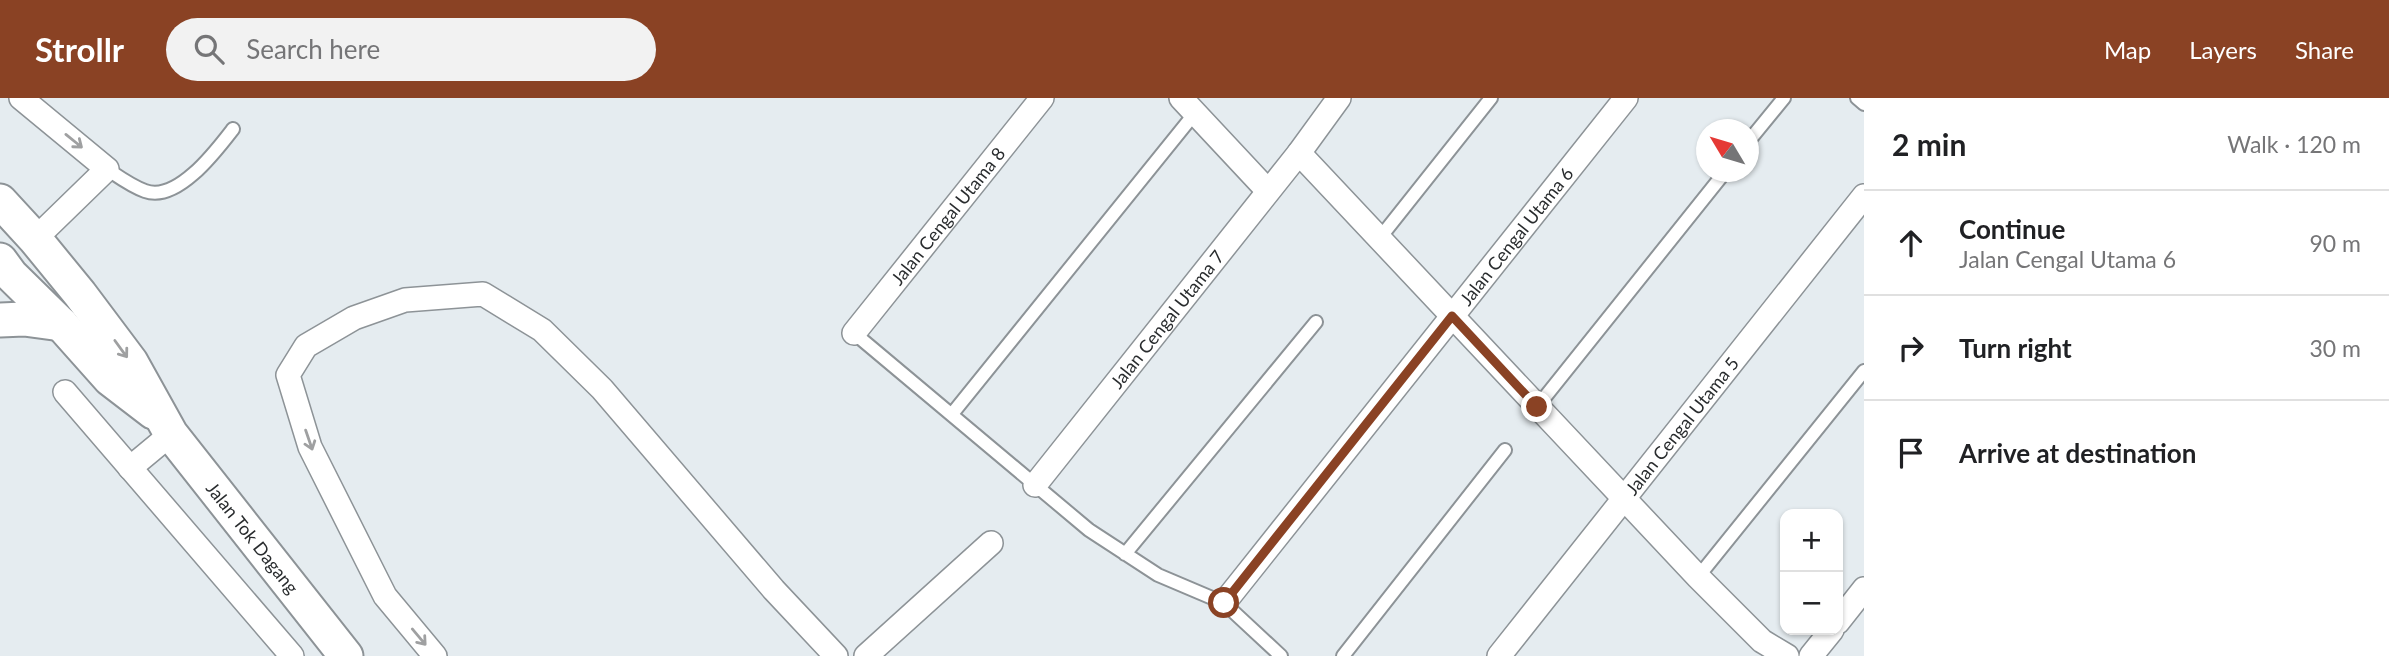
<!DOCTYPE html>
<meta charset="utf-8">
<style>
body{margin:0;font-family:Lato,sans-serif;background:#f2f2f2;color:#202124}
.controls{position:absolute;right:21px;bottom:21px;display:grid;overflow:hidden;border-radius:14px;box-shadow:0 2px 5px #0004}
.controls button{width:63px;height:63px;display:grid;place-items:center;padding:0;border:0;border-bottom:2px solid #e0e0e0;background:#fff;color:#202124;font:35px sans-serif}
.compass{position:absolute;left:1696px;top:21px;width:63px;height:63px;border-radius:50%;background:#fff;box-shadow:0 2px 5px #0004;rotate:308deg}
.stop{position:absolute;width:21px;height:21px;margin:-16px;border:5px solid #8a4224;border-radius:50%;background:#fff}
.stop.end{background:#8a4224;border-color:#fff;box-shadow:0 2px 7px #0008}
.list{margin:0;padding:0;list-style:none}
h2{display:flex;justify-content:space-between;align-items:center;height:91px;margin:0;padding:0 28px;font-size:30px}
h2 small{font-size:23px;font-weight:400;color:#757577}
.list li{display:grid;grid-template-columns:46px 1fr auto;gap:21px;align-items:center;box-sizing:border-box;height:105px;padding:0 28px;border-top:2px solid #e0e0e0}
.list b{display:block;font-size:26px;white-space:nowrap}
.list p{margin:0;font-size:23px;white-space:nowrap;color:#757577}
.list em{font-size:23px;font-style:normal;color:#757577}
.icon{flex:none;width:38px;height:38px;fill:none;stroke:currentColor;stroke-width:2;stroke-linecap:round;stroke-linejoin:round}
.map{position:relative;flex:none;width:1864px;height:558px;overflow:hidden}
header{display:flex;align-items:center;gap:42px;box-sizing:border-box;height:98px;padding:0 35px;background:#8a4224;color:#fff}
header strong{font-size:33px}
nav{display:flex;gap:38px;margin-inline-start:auto;font-size:24px}
.search{width:490px;height:63px;background:#f2f2f2;display:flex;align-items:center;gap:18px;box-sizing:border-box;padding:0 24px;border-radius:38px;color:#757577;font-size:26px}
main{display:flex}
aside{flex:1;background:#fff}
.map>svg:first-child{display:block}
</style>
<header>
<strong>Strollr</strong>
<div class="search"><svg class="icon" aria-label="search" viewBox="0 0 24 24"><circle cx="10" cy="10" r="6"/><path d="M15 15l6 6"/></svg>Search here</div>
<nav><a>Map</a><a>Layers</a><a>Share</a></nav>
</header>
<main>
<div class="map">
<svg width="1864" height="558" viewBox="0 0 1864 558">
<rect width="100%" height="100%" fill="#e5ecf0"/>
<g fill="none" stroke-linecap="round" stroke-linejoin="round">
<g stroke="#8d9397" stroke-width="16">
<path id="lane" d="M1857,0L1864,6
M1748,44L1784,0
M107,71C119,79 131,88 145,93C177,105 216,53 233,31
M1379,141L1491,0
M854,235L1089,432L1158,477L1224,505L1281,558
M1537,309L1725,74
M952,316L1195,15
M1125,456L1316,224
M1698,479L1864,273
M1343,558L1505,352"/>
</g>
<g stroke="#8d9397" stroke-width="26">
<g id="street">
<path d="M21,0L107,71L35,141"/>
<path d="M1181,0L1268,93"/>
<path d="M1299,55L1698,479L1762,543L1787,558"/>
<path id="s1" d="M854,235L1042,0"/>
<path d="M65,294L292,558"/>
<path d="M130,370L171,336"/>
<path id="s2" d="M1035,387L1299,55L1339,0"/>
<path id="s3" d="M1224,505L1626,0"/>
<path d="M1838,524L1864,491"/>
<path d="M435,558L385,498L310,349L288,277L306,248L354,220L405,202L483,196L542,232L602,291L774,492L836,558"/>
<path d="M866,558L991,445"/>
<path id="s4" d="M1499,558L1864,98"/>
<path d="M1811,558L1832,532"/>
</g>
</g>
<g stroke="#8d9397" stroke-width="37">
<g id="secondary">
<path id="s5" d="M0,103L35,141L80,196L131,264L171,336L346,558"/>
<path d="M0,162L11,177L61,226L110,281L153,314"/>
<path d="M0,222L24,221L61,226"/>
</g>
</g>
<use href="#lane" stroke="#fff" stroke-width="12"/>
<use href="#street" stroke="#fff" stroke-width="23"/>
<use href="#secondary" stroke="#fff" stroke-width="33"/>
</g>
<defs><path id="oneway-shaft" d="M-6 0H5M1.5-3L5.5 0L1.5 3" fill="none" stroke-width="1.6" stroke-linecap="round" stroke-linejoin="round" transform="scale(1.75)"/></defs>
<g stroke="#9fa0a1">
<use href="#oneway-shaft" transform="translate(74 43) rotate(39)"/>
<use href="#oneway-shaft" transform="translate(121 251) rotate(54)"/>
<use href="#oneway-shaft" transform="translate(309 342) rotate(71)"/>
<use href="#oneway-shaft" transform="translate(419 539) rotate(50)"/>
</g>
<g fill="none" stroke-linecap="round" stroke-linejoin="round">
<path stroke="#8a4224" stroke-width="9" d="M1224,505L1452,218L1537,309"/>
</g>
<g text-anchor="middle" dominant-baseline="central" stroke-width="6" stroke-linejoin="round" paint-order="stroke">
<g font-size="18" fill="#292c2e" stroke="#f2fafe">
<text stroke="none"><textPath href="#s1" startOffset="150">Jalan Cengal Utama 8</textPath></text>
<text stroke="none"><textPath href="#s3" startOffset="469">Jalan Cengal Utama 6</textPath></text>
<text stroke="none"><textPath href="#s2" startOffset="212">Jalan Cengal Utama 7</textPath></text>
<text stroke="none"><textPath href="#s4" startOffset="294">Jalan Cengal Utama 5</textPath></text>
<text stroke="none"><textPath href="#s5" startOffset="422">Jalan Tok Dagang</textPath></text>
</g>
</g>
</svg>
<div class="controls">
<button>+</button>
<button>−</button>
</div>
<svg class="compass" viewBox="-18 -18 36 36"><path d="M0-13l5 13h-10z" fill="#e53935"/><path d="M0 13l5-13h-10z" fill="#757577"/></svg>
<div class="stop" style="left:1224px;top:505px"></div>
<div class="stop end" style="left:1537px;top:309px"></div>
</div>
<aside>
<h2>2 min<small>Walk · 120 m</small></h2>
<ul class="list">
<li><svg class="icon" aria-label="ahead" viewBox="0 0 24 24"><path d="M12 20V5M6 11l6-6 6 6"/></svg><div><b>Continue</b><p>Jalan Cengal Utama 6</p></div><em>90 m</em></li>
<li><svg class="icon" aria-label="right" viewBox="0 0 24 24"><path d="M7 20v-9h11M14 6l5 5-5 5"/></svg><div><b>Turn right</b></div><em>30 m</em></li>
<li><svg class="icon" aria-label="arrive" viewBox="0 0 24 24"><path d="M6 21V4h12l-3 4 3 4H6"/></svg><div><b>Arrive at destination</b></div></li>
</ul>
</aside>
</main>
